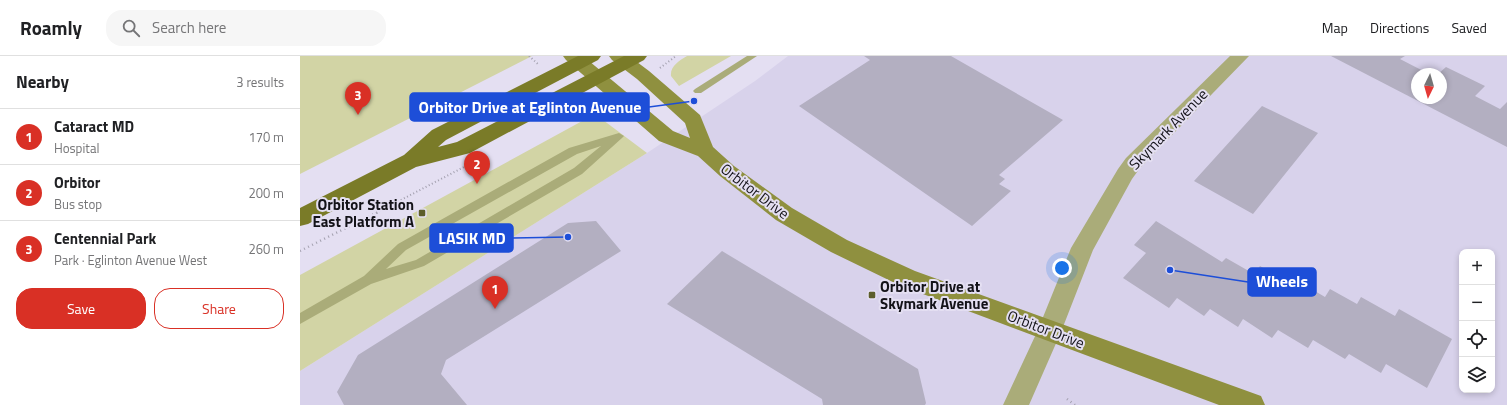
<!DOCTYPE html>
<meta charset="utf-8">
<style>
body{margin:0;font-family:"Titillium Web",sans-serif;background:#f6f6f6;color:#202124}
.controls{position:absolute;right:12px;bottom:12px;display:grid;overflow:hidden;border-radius:8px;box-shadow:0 2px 6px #0003}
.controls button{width:36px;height:36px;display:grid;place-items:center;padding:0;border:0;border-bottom:1px solid #e0e0e0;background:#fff;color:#202124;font:20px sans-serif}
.compass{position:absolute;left:1111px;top:12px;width:36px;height:36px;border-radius:50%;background:#fff;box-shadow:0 2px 6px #0003;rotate:185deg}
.you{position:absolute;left:762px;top:212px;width:14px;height:14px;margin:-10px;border:3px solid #fff;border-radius:50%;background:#1a73e8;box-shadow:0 0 0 6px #1a73e833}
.badge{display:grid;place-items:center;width:26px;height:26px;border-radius:50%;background:#d93025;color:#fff;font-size:13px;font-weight:700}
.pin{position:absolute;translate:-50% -33px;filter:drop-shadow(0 1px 2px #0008)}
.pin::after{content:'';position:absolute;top:21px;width:14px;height:12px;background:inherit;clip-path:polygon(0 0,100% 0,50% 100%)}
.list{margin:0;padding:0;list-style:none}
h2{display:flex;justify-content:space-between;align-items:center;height:52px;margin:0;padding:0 16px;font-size:17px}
h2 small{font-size:13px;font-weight:400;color:#757577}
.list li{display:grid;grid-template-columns:26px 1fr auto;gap:12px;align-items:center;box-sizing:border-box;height:56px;padding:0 16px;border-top:1px solid #e0e0e0}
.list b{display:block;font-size:15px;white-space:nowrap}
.list p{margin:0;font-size:13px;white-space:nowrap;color:#757577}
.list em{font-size:13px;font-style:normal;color:#757577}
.actions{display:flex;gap:8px;padding:12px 16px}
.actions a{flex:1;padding:9px 0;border:1px solid #d93025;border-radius:16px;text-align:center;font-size:14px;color:#d93025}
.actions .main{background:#d93025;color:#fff}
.icon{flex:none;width:22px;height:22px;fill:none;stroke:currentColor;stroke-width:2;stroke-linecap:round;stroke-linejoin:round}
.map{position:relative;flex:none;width:1207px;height:349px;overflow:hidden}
header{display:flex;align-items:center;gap:24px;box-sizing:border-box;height:56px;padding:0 20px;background:#fff;border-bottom:1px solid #e0e0e0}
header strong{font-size:19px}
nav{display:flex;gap:22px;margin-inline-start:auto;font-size:14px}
.search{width:280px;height:36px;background:#f6f6f6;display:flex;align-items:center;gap:10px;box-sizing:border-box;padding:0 14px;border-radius:16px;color:#757577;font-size:15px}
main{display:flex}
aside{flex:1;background:#fff}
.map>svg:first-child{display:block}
</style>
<header>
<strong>Roamly</strong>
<div class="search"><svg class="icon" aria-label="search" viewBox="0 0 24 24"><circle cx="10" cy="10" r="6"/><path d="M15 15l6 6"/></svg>Search here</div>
<nav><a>Map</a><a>Directions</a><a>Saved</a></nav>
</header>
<main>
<aside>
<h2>Nearby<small>3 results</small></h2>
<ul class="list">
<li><span class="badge">1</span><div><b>Cataract MD</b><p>Hospital</p></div><em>170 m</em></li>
<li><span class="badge">2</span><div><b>Orbitor</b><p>Bus stop</p></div><em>200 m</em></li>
<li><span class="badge">3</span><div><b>Centennial Park</b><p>Park · Eglinton Avenue West</p></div><em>260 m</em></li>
</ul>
<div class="actions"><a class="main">Save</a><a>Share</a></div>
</aside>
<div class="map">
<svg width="1207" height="349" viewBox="0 0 1207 349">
<rect width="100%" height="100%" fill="#e4dff2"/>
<path fill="#d8d2eb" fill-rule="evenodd" d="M488,0H1207V349H0V315L347,97L455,25ZM1117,18H1141V42H1117ZM1162,196H1192V334H1162Z"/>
<path fill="#d2d4a5" d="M0,0H232L0,118Z
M387,0H431L379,30L371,20C370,10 379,5 387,0Z
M295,58L347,97L0,315V219Z"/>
<path fill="#b3afc1" d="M564,0H651L763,64L699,119L705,123L699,128L711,135L672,170L499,50L570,4Z
M1031,0H1105L1100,3L1129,18H1117V42H1141V18H1138L1146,11L1185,30L1175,40L1200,53L1207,46V91Z
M962,50L1018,77L953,158L894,125Z
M296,165L321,195L146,304L141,318L167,349H44L37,336L58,299L268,167Z
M856,165L922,206L926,202L954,218L960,210L987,226L991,221L1025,241L1030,233L1057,248L1061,241L1095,260L1099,253L1152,283L1127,332L1086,308L1081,317L1049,298L1045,303L1013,284L1008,292L978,274L972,282L943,263L938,271L910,253L904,260L877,242L869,252L823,222L846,197L834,189Z
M422,195L618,313L626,347L625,349H523L522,343L367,248Z"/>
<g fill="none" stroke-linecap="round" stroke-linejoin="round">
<path stroke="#a3a0af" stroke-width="2" stroke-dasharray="1 2.5" stroke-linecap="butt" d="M229,0L238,8
M360,12L376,0
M285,48L286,49L296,44
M274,55L300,47
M76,157L164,111"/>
<path stroke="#a3a0af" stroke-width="2.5" stroke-dasharray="1 3.5" stroke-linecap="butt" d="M0,195L78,156
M767,343L775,349"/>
<path fill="#aaac79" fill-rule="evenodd" d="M447,0H457L401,37H395L393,35L395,33Z
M319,77L324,80L322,82L282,118L124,210L71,228L0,268V257L64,220L98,188L269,92ZM301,90L274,112L116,204L86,213L106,194L277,98Z"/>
<path fill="#aaac79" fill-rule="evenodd" d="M930,0H949L840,112L832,123L793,194L761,276L729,349H703L737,276L771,192L818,113L826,102Z"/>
<path fill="#8f903f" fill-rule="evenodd" d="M263,0H283L373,75L390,82L385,67L337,23L312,4L309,0H329L349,15L400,59L413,91L434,110L492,152L547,184L615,215L961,340L965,349H919L599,229L531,196L476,164L420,120L398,100L359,85L266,4Z"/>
<path fill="#7a7b28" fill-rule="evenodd" d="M278,0H301L298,4L146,84L138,91L157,86L324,0H347L344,4L170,97L116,111L8,168L0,170V152L104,99L132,74Z"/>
</g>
<g fill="#5d5e2b" stroke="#e4dff2" stroke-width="1.5">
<rect x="118" y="153" width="8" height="8" rx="2"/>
<rect x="568" y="235" width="8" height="8" rx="2"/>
</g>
<g text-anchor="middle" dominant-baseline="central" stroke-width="4" stroke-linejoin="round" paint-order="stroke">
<g font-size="15" fill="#131218" stroke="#e4dff2">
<text transform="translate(868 73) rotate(-46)">Skymark Avenue</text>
<text transform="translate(455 135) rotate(37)">Orbitor Drive</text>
<text transform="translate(746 273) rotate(21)">Orbitor Drive</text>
</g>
<g font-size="15" font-weight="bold" fill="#131218" stroke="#e4dff2" text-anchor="end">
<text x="114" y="148">Orbitor Station<tspan x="114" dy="17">East Platform A</tspan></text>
<text x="580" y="230" text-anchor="start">Orbitor Drive at<tspan x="580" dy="17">Skymark Avenue</tspan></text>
</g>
</g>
<path fill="none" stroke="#1d4ed8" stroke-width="1.5" d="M394 45L349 51M268 181L213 182M870 214L948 226"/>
<g fill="#1d4ed8" stroke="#e4dff2" stroke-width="1.5">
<circle cx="394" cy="45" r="4"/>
<circle cx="268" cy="181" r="4"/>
<circle cx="870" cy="214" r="4"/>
</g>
<g fill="#1d4ed8" stroke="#1d4ed8" stroke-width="1.5">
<rect x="110" y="37" width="239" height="28" rx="4"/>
<rect x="130" y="168" width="83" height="28" rx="4"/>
<rect x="948" y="212" width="68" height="28" rx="4"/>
</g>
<g font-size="16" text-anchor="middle" font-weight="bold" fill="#fff">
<text x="230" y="57">Orbitor Drive at Eglinton Avenue</text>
<text x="172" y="188">LASIK MD</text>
<text x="982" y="231">Wheels</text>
</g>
</svg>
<div class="controls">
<button>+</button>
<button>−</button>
<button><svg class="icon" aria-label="locate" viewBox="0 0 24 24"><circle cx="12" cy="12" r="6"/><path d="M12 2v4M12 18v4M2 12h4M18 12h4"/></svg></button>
<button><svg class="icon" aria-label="layers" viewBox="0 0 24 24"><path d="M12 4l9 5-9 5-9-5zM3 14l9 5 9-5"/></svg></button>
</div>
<svg class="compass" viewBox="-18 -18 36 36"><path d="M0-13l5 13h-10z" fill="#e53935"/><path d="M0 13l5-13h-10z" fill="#757577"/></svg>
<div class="you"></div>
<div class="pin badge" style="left:195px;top:253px">1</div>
<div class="pin badge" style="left:177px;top:128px">2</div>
<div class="pin badge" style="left:58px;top:59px">3</div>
</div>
</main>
